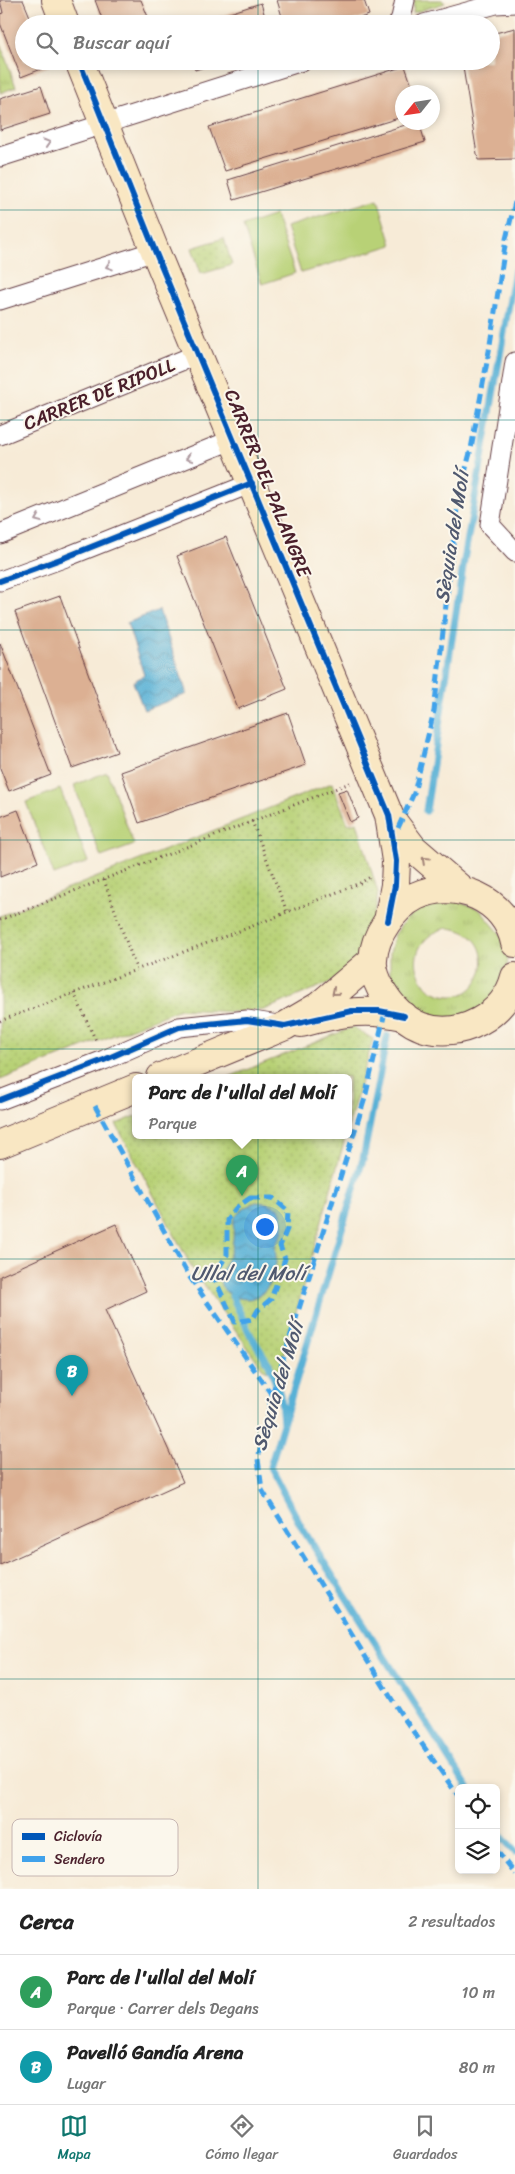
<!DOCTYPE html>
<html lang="es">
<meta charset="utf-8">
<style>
body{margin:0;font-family:Sriracha,sans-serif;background:#f6f6f6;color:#222}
.controls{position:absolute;right:15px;bottom:15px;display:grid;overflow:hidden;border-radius:8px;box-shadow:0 2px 8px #0003}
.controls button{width:45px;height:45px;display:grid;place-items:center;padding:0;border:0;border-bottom:1px solid #e0e0e0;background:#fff;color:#222;font:25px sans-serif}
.compass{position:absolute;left:395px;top:85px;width:45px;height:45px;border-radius:50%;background:#fff;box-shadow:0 2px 8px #0003;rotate:240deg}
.you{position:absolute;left:264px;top:1226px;width:18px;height:18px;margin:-12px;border:4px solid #fff;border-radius:50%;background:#1a73e8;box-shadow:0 0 0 8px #1a73e833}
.badge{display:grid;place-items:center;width:32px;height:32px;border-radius:50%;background:#0f766e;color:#fff;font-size:16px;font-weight:700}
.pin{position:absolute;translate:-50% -41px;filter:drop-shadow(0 1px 2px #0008)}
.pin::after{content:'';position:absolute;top:26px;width:18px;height:15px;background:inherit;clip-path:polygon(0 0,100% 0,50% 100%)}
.popup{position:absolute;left:132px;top:1074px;width:220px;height:65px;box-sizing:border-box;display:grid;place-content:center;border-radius:8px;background:#fff;filter:drop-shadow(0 1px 4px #0005);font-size:16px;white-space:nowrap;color:#767676}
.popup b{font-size:19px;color:#222}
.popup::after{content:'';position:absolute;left:50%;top:100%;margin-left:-10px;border:10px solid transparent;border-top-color:#fff}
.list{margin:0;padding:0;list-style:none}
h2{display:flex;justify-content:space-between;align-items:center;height:65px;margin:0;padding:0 20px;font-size:21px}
h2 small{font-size:16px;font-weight:400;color:#767676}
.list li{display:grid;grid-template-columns:32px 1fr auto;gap:15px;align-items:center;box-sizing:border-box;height:75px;padding:0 20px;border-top:1px solid #e0e0e0}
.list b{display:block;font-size:19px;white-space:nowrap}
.list p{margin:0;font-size:16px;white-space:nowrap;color:#767676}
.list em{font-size:16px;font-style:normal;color:#767676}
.icon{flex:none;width:28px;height:28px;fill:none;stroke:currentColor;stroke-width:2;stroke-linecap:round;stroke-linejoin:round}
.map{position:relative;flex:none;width:515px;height:1889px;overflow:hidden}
.search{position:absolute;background:#fff;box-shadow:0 2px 8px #0003;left:15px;right:15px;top:15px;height:55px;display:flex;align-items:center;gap:12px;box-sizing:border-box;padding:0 18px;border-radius:28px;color:#767676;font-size:19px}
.sheet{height:215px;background:#fff}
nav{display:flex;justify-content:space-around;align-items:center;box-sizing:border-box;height:70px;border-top:1px solid #e0e0e0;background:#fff;font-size:14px;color:#767676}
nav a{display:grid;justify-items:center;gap:2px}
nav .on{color:#0f766e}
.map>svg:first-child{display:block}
</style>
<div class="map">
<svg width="515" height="1889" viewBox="0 0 515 1889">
<defs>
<pattern id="grass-tufts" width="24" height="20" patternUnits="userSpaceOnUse" patternTransform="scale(1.25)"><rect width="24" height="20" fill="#b8d176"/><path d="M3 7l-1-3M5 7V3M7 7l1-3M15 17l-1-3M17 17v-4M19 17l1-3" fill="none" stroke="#a0b366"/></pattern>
<pattern id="park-dots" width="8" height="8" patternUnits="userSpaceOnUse" patternTransform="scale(1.25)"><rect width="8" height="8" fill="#b8d176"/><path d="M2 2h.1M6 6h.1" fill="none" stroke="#a0b366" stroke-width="1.8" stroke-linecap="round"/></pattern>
<pattern id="water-waves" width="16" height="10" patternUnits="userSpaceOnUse" patternTransform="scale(1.25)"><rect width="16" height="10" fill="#59b1d6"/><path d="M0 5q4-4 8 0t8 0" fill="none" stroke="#4c8fae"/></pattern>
</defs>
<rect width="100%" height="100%" fill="#fbf7ec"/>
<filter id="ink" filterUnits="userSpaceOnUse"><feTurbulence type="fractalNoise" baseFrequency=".02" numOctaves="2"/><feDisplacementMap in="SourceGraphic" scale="10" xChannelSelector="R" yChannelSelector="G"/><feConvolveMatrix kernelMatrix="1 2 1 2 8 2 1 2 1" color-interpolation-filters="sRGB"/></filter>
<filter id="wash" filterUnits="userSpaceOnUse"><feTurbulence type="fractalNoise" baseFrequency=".0096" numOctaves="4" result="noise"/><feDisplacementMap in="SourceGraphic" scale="20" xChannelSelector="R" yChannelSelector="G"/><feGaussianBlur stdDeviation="1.12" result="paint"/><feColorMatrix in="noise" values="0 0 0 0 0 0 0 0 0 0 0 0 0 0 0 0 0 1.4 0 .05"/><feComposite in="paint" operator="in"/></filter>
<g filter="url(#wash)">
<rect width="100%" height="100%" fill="#f7ebd7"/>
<path fill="url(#grass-tufts)" stroke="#817850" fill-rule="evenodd" d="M414,0H442L445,3L413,13Z
M0,43L16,87L0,93Z
M441,901L460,902L479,909L504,938L508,957L506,977L498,995L467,1018L427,1016L410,1006L397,991L390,973V953L395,934L406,919L422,907ZM447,928C503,932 486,1006 443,995C435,993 428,990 424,983C407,960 420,934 447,928Z"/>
<path fill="url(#park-dots)" stroke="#817850" d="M224,238L232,265L201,274L192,248Z
M332,783L348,824L357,822L378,893L372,929L362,951L353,963L331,982L264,1010L236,1012L180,1009L0,1080V916Z
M353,1027L373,1039L348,1127V1077H229Z
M136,1116V1135H346L278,1376L262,1368L192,1268L116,1124Z"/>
<path fill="#b8d176" stroke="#817850" d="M378,199L392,245L301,273L286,227Z
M275,215L295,273L262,284L243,226Z
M107,772L134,845L101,857L74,785Z
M60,789L88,862L54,875L26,802Z"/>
<path fill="url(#water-waves)" stroke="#526880" d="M159,610L187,694L144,710L133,682L144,675L127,623Z
M256,1202L267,1203L279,1208C281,1214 285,1223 283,1230C282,1235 277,1239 276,1244C274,1250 277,1257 276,1263C272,1286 260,1307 233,1296C226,1293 220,1288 220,1279C220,1268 230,1258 232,1247C237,1219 225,1218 256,1202Z"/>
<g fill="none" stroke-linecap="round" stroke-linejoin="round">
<path stroke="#59b1d6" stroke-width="7" d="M426,811L464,560L515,270
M387,1036L363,1159L270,1467L302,1528L468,1788
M232,1296L251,1336L269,1364L281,1398L283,1422
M496,1830L515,1852"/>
</g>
<g id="blocks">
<path fill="#dcb093" d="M0,0H23L33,24H24V61H47L49,66L21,77L0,23V14L3,13Z
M95,0H141L151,24H104Z
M277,0H364L369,15L342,24H281L280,22L283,20Z
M261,3L267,24H196L217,17Z
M515,28V159L478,160L462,61H491V34Z
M192,61H220V62L195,70Z
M405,66L414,92H402V117L225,171L209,127Z
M41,86L50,114L0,130V99Z
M415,122H419L425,142L234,200L228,180Z
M226,537L287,689L238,709L177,556Z
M60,596L117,752L72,768L15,612Z
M0,643L51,775L9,791L0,768Z
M288,713L306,765L139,823L121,772Z
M347,789L358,818L350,822L338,792Z
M18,810L38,862L0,877V817Z
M116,1224L146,1291L105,1310L183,1482L0,1565V1276Z"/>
</g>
</g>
<g filter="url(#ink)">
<use href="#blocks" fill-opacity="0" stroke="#643e45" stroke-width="1"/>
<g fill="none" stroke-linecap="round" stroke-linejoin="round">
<g stroke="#643e45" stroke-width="21">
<path id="street" d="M398,24L401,18L405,0
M424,24L496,4L515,3
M0,157L302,61
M0,300L155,251
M515,362L490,525L515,552
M0,435L198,354
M0,534L234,439
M0,581L66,557L252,483
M0,1100L104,1060L179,1027L247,1020L284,1026"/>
</g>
<g stroke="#643e45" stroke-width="30">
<path id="secondary" d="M56,0L65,24
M79,61L155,251L389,815L396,861L395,885L388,921
M391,819L413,848L463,891
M515,943C506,899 456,877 416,896C394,907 374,935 373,960C372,969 377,981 381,989C390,1005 404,1020 422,1027C460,1040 505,1016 515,977
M301,1023C342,1013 362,1007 404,1016
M161,1077L285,1026L319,1006L373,960
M0,1144L136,1088"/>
</g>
<path stroke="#643e45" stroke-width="3" stroke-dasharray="1 4" stroke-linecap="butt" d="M252,821L287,912
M104,880L136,968
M0,920L350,783
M74,993L96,1041
M0,1021L250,927L360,883L372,876"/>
<use href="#street" stroke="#fff" stroke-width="19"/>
<use href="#secondary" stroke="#f9e7c3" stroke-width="28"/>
<path stroke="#40a2eb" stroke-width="5" stroke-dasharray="10 5" stroke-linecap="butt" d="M398,828L414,793L434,711L458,499L471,449L489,351L506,239L515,202
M95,1106L189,1276L272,1395L258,1459L262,1490L401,1714L459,1797
M250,1198H273L288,1211L287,1229L280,1246L285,1259L271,1299L258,1310L253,1319L235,1322L215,1280L216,1272L227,1255V1220L236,1208Z
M193,1281L215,1280
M272,1395L365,1098L385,1012
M496,1850L515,1874"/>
<g stroke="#fbf7ec" stroke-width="9">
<path id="cycleway" d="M79,61L155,251L389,815L396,861L395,885L388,921
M0,581L66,557L252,483
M0,1100L104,1060L179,1027L247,1020L285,1026L352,1011H379L404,1016"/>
</g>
<use href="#cycleway" stroke="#0057b8" stroke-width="6"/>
</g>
<defs><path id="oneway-chevron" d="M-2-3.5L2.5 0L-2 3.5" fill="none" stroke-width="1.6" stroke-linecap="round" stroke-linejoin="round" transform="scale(1.25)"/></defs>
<g stroke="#ae9aa0">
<use href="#oneway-chevron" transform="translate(47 143) rotate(-17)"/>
<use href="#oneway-chevron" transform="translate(109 266) rotate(162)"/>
<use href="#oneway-chevron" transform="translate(189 458) rotate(158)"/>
<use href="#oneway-chevron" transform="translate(38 519) rotate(158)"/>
</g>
<g stroke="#a28377">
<use href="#oneway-chevron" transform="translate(425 860) rotate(-137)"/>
<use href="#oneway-chevron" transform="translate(335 992) rotate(140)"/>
</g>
</g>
<path fill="none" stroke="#0f766e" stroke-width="1" stroke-opacity="0.55" d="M258,0V24M258,61V1889M0,210H515M0,420H515M0,630H515M0,840H515M0,1049H515M0,1259H515M0,1469H515M0,1679H515"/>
<g text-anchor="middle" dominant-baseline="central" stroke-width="4" stroke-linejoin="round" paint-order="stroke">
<g font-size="19" fill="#4a1f2b" stroke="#fbf7ec">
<text transform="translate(99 394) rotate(-22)">CARRER DE RIPOLL</text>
<text transform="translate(268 483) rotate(68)">CARRER DEL PALANGRE</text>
</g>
<g font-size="20" font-style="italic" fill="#50596f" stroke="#fbf7ec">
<text transform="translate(452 537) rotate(-81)">Sèquia del Molí</text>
<text x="248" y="1273">Ullal del Molí</text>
<text transform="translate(278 1386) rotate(-73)">Sèquia del Molí</text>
</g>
</g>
<rect x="12" y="1819" width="166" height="57" rx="8" fill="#fbf7ec" stroke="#c6b6b2" stroke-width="1"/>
<rect x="22" y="1833" width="23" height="7" fill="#0057b8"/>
<rect x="22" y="1856" width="23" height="6" fill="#40a2eb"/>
<g font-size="14" fill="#4a1f2b">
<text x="54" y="1841">Ciclovía</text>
<text x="54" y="1864">Sendero</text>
</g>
</svg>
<div class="controls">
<button><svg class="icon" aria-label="locate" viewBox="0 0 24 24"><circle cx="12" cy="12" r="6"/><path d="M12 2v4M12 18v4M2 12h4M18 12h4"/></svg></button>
<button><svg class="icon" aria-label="layers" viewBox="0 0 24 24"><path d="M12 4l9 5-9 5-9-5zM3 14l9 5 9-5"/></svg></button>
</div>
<svg class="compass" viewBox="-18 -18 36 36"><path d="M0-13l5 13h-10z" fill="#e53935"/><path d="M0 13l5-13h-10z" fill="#767676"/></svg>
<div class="you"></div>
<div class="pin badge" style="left:242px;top:1196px;background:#2e9e5b">A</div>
<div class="popup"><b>Parc de l'ullal del Molí</b>Parque</div>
<div class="pin badge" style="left:72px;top:1396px;background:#0f9aa8">B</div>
<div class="search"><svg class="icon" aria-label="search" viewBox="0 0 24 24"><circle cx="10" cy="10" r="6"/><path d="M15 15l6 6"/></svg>Buscar aquí</div>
</div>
<section class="sheet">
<h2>Cerca<small>2 resultados</small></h2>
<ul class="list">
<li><span class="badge" style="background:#2e9e5b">A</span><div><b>Parc de l'ullal del Molí</b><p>Parque · Carrer dels Degans</p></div><em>10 m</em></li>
<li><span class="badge" style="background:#0f9aa8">B</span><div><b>Pavelló Gandía Arena</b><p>Lugar</p></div><em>80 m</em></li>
</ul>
</section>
<nav>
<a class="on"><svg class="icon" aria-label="map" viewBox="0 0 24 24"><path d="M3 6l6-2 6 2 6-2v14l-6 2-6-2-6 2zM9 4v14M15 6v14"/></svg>Mapa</a>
<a><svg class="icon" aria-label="directions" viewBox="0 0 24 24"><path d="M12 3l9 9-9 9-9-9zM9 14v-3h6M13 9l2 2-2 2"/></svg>Cómo llegar</a>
<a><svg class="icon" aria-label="saved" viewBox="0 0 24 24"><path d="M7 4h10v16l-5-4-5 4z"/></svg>Guardados</a>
</nav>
